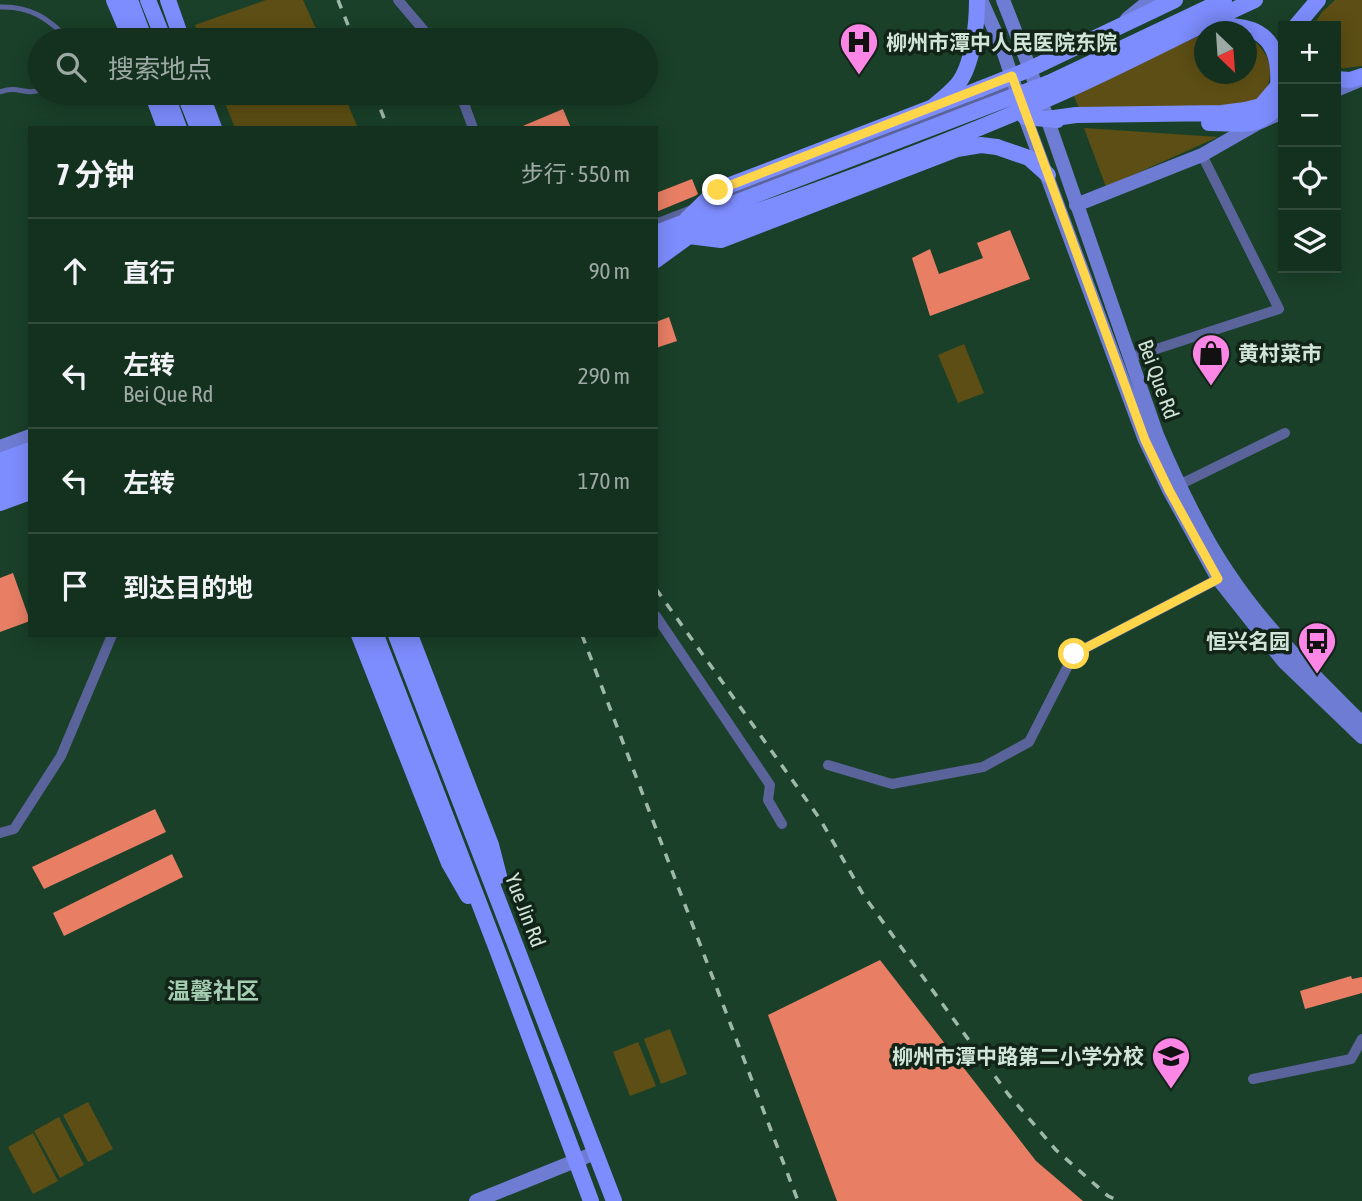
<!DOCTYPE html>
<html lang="zh">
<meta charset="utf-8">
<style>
body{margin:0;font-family:"Asap Condensed","Noto Sans SC",sans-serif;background:#1d3828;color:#f1f3f6}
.controls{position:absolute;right:21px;top:21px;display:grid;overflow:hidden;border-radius:0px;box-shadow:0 4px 18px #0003}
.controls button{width:63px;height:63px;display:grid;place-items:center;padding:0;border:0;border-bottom:2px solid #334b3d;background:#14301f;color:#f1f3f6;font:35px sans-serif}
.compass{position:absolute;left:1194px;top:21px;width:63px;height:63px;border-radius:50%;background:#14301f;box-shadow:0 4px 18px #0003;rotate:155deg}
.stop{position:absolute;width:21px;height:21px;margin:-16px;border:5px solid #ffd54a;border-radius:50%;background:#fff}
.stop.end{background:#ffd54a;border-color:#fff;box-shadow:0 2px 7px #0008}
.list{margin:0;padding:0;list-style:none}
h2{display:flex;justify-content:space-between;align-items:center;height:91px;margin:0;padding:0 28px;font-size:30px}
h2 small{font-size:23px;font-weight:400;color:#9da9a4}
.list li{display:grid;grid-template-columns:46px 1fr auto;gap:21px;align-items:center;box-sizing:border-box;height:105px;padding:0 28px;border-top:2px solid #334b3d}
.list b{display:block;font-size:26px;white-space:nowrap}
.list p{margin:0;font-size:23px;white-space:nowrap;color:#9da9a4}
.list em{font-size:23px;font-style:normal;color:#9da9a4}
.icon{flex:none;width:38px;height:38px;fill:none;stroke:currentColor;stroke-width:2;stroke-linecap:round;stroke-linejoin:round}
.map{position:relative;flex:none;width:1362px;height:1201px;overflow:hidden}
.search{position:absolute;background:#14301f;box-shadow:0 4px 18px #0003;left:28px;top:28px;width:630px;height:77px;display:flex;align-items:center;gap:18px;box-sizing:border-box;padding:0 24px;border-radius:38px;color:#9da9a4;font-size:26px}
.panel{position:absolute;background:#14301f;box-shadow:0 4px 18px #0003;left:28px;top:126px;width:630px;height:511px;border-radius:0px}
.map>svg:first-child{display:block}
</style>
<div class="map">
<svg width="1362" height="1201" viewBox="0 0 1362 1201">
<rect width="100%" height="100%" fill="#1a4029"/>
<path fill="#5c4e14" d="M266,0H303L321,40H201L195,25Z
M1335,0H1362V66L1336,69V26H1313L1322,12Z
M1199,36H1204V74H1246L1247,36C1274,54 1277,77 1258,103L1237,107L1081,113L1073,94Z
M221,93H343L358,128H235Z
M1084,128L1218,137L1106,187Z
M964,344L984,393L958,403L938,355Z
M670,1029L687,1074L661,1084L644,1039Z
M638,1042L656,1086L630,1096L613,1052Z
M88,1102L113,1149L88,1162L63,1115Z
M59,1117L84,1165L60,1178L34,1131Z
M33,1133L58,1181L33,1194L8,1147Z"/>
<path fill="#e87f65" d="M563,109L571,128H518Z
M692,179L698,194L695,196L656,212V193Z
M1010,230L1030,279L930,316L912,258L930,249L939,274L983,258L977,243Z
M669,317L677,341L656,348V322Z
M13,573L30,621L0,632V578Z
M155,809L166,832L44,889L32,867Z
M172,854L183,877L64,936L53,913Z
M880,960L1036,1161L1083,1201H837L768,1015Z
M1351,976L1352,979L1362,977V993L1305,1009L1300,991Z"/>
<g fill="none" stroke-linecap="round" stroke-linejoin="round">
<path stroke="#5a649b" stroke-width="5" d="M0,7C32,6 48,19 70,40
M0,92C19,85 25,96 40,90"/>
<path stroke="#5a649b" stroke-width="10" d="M398,0L432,40
M460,93L473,128
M706,205L1015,84
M656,224L692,210
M1129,358L1279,309L1202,155
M1179,485L1285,433
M656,616L770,785L768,800L782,824
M828,765L892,784L983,767L1029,742L1074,654L1218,579
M0,833L14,829L61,756L112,635
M1253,1079L1351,1059L1362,1039"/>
<path stroke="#6e7cd3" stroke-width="14" d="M981,0L1002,47L1025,117L1145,440L1169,490L1218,579L1284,662L1362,737
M1003,0L1030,69L1157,435C1177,482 1200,532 1229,574C1266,630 1315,676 1362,723
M1127,19L1150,0
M1336,90L1360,80
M1076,205L1202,155L1258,123L1283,112
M0,447L30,436
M476,1201L595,1153"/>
<path stroke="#7d8dfe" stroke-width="16" d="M114,0L131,40
M130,0L145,40
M148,0L164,40
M168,0L182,40
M1296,26L1318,0
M1336,79L1350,80L1362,76
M980,89L1030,69L1175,0
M152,93L165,128
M166,93L179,128
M184,93L198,128
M201,93L214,128
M933,107C941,100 950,93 957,85C973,66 977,24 977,0
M1025,117L1057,120
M1047,119L1076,115L1222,113L1245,110L1261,106L1278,86C1282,28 1247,22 1200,27
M1209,123C1244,123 1261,131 1283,98
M997,147L1029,158L1048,175
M0,461L30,450
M0,477L30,466
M0,490L30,479
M0,503L30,492
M359,635L449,863L468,896
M376,635L496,947L591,1201
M396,635L614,1201
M410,635L491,845L499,876"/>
<path stroke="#9fb9a8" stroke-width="3.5" stroke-dasharray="9 9" stroke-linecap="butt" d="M338,0L354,40
M374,93L388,128
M656,589L820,819L864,896L1008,1094L1056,1150L1108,1196L1119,1201
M582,635L798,1201"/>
<path stroke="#7d8dfe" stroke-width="16" d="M687,219L717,190L980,89
M656,233L1051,82L1224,0
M656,247C791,200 928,152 1059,94C1125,65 1189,30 1255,0
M656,260L689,236L721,240L957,149L981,145L997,147"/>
</g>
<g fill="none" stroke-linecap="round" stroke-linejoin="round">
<path stroke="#ffd54a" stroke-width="9" d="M718,190L1012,76L1145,440L1169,490L1218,579L1074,654"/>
</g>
<defs>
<g id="hospital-pin" transform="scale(2.0125)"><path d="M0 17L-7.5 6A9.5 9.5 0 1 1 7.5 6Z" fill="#fb86e5" stroke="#122318"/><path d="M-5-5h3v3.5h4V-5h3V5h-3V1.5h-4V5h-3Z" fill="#111"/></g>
<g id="shop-pin" transform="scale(2.0125)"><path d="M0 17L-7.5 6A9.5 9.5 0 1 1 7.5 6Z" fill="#fb86e5" stroke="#122318"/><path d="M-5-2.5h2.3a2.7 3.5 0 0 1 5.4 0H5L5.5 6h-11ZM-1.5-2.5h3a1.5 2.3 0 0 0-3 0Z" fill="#111"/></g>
<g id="bus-pin" transform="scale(2.0125)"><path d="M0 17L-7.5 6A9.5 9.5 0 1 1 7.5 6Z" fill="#fb86e5" stroke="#122318"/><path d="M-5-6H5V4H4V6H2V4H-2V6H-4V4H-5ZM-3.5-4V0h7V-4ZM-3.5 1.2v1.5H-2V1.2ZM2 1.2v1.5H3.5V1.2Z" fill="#111"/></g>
<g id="school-pin" transform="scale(2.0125)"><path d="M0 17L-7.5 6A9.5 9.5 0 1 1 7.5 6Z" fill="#fb86e5" stroke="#122318"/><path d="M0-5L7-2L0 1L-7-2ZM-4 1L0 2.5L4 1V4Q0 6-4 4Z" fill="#111"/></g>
</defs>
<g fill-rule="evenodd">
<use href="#hospital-pin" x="859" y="42"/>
<use href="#shop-pin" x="1211" y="353"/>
<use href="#bus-pin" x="1317" y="641"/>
<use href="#school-pin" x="1171" y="1056"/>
</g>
<g text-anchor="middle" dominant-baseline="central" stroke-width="7" stroke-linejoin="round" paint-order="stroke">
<g font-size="21" font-weight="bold" fill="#d0e5d7" stroke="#122318" text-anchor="start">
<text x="886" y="42">柳州市潭中人民医院东院</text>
<text x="1238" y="353">黄村菜市</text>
<text x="1290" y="641" text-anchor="end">恒兴名园</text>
<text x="1144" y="1056" text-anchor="end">柳州市潭中路第二小学分校</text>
</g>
<g font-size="21" fill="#d0e5d7" stroke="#122318">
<text transform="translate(1159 379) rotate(70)">Bei Que Rd</text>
<text transform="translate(526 910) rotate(69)">Yue Jin Rd</text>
</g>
<g font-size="23" font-weight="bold" fill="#a4cdb1" stroke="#122318">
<text x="213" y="991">温馨社区</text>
</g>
</g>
</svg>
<div class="controls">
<button>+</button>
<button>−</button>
<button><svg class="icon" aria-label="locate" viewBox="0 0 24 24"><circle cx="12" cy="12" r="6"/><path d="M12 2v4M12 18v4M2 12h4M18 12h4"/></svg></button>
<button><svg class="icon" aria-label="layers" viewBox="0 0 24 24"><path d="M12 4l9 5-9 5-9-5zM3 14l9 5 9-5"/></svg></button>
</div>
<svg class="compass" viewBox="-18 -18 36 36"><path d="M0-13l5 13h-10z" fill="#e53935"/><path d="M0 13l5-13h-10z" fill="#9da9a4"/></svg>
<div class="stop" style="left:1074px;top:654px"></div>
<div class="stop end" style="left:718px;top:190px"></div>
<div class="search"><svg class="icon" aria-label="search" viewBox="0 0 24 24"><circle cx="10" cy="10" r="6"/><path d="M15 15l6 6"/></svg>搜索地点</div>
<section class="panel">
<h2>7 分钟<small>步行 · 550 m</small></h2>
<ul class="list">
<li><svg class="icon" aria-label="ahead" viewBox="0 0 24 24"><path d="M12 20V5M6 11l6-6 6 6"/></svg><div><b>直行</b></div><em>90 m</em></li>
<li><svg class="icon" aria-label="left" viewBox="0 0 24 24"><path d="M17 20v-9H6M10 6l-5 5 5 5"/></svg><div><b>左转</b><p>Bei Que Rd</p></div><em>290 m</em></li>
<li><svg class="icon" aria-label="left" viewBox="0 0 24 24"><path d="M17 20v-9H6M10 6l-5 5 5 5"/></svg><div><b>左转</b></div><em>170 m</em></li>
<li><svg class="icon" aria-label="arrive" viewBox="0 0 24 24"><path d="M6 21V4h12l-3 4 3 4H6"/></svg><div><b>到达目的地</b></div></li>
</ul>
</section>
</div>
